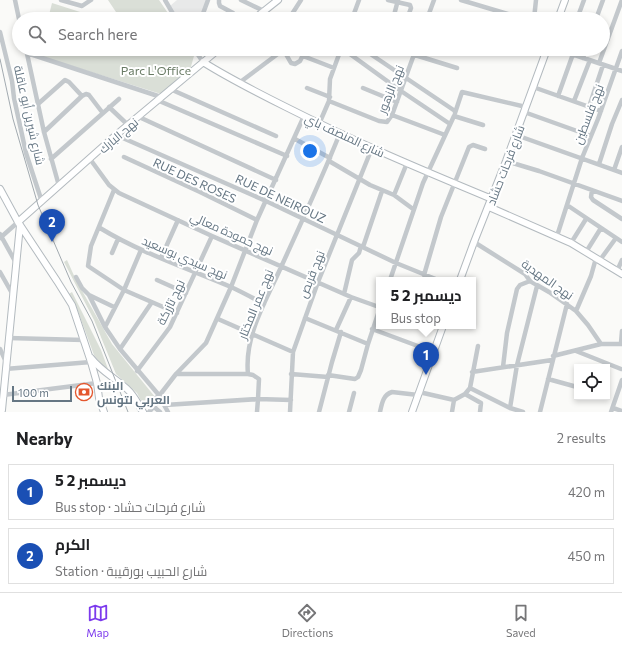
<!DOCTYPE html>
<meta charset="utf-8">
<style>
body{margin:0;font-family:Commissioner,Cairo,sans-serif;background:#f2f2f2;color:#202124}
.controls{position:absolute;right:12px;bottom:12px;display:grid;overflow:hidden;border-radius:0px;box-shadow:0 2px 6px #0003}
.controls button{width:36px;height:36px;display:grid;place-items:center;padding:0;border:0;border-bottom:1px solid #e0e0e0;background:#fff;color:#202124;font:20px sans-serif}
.scale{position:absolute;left:12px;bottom:10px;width:60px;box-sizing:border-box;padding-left:4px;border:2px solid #657683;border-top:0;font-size:11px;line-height:14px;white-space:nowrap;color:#657683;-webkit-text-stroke:3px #fff;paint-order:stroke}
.you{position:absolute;left:310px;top:151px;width:14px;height:14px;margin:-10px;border:3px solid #fff;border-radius:50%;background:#1a73e8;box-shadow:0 0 0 6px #1a73e833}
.badge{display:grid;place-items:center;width:26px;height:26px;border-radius:50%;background:#7c3aed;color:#fff;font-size:13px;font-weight:700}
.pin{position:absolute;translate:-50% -33px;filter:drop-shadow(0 1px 2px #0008)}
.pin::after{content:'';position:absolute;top:21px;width:14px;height:12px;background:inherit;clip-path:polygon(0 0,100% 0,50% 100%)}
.popup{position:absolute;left:376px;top:277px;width:100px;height:52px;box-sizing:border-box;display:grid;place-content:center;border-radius:0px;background:#fff;filter:drop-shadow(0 1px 3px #0005);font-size:13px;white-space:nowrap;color:#757577}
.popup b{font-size:15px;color:#202124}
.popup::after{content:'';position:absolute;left:50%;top:100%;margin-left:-8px;border:8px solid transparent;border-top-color:#fff}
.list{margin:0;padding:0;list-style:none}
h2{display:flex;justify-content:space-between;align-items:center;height:52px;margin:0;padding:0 16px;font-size:17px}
h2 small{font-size:13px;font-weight:400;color:#757577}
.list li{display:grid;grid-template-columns:26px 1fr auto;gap:12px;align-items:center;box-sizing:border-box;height:56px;margin:0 8px 8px;padding:0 8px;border:1px solid #e0e0e0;border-radius:0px}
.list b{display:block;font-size:15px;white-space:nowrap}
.list p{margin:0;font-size:13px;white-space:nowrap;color:#757577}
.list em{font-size:13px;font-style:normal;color:#757577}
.icon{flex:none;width:22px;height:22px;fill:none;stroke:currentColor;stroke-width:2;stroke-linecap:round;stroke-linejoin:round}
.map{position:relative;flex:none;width:622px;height:412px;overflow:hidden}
.search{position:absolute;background:#fff;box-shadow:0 2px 6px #0003;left:12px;right:12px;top:12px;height:44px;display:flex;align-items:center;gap:10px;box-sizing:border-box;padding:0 14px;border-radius:22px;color:#757577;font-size:15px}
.sheet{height:180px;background:#fff}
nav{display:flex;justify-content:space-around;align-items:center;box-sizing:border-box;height:56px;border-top:1px solid #e0e0e0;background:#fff;font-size:11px;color:#757577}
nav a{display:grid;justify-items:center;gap:2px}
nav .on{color:#7c3aed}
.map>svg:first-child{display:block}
</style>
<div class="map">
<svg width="622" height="412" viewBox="0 0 622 412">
<rect width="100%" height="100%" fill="#fafaf8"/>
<path fill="#e8e9e9" d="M177,0H207L200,19H178L170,6Z"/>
<path fill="#dadfd7" d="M108,0H159L172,19H105L116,12Z
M52,3L102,19H48Z
M39,49H189L194,56L190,70L161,94L37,55Z
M67,260L76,280L112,344L155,397L145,403L141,401L137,393L116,374L94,320L64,262Z
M72,292L101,350L108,369L101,364L94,355L76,306L69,294Z"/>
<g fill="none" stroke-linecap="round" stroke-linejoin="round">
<g stroke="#b3babf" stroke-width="8">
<path id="secondary" d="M254,19L278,0
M558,19L565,0
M203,62C230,79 258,93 286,107C353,141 422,170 492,199
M0,189L18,222L57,281L72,305L91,362L97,383L99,398L104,412
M489,207L571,243L622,274
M18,222L116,135L219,49
M460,280L474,242L506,161L547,49
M91,358C101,371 115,378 127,389C134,395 138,404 143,412
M2,410L20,225
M412,412L443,326"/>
</g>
<path stroke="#c3c8cc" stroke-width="4.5" d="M15,0L19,19
M61,0L82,6L91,0
M165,0L176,19
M219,0V3L220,6L233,13L239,19
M241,0L264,11
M388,0L410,5L411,8L407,19
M461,0L525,19
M201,19L208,0
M226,19L233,13
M293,19L292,14L301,0
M352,19L359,0
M393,19L398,0
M427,19L434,0
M534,19L536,0
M577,19L584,0
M596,19L603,0
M0,32L12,81L14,98L26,153L42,202
M26,49L44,132L59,186
M194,49L203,62
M283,49L291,63L295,64L300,61L306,49
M343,49L401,91L450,124
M363,49L455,111
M408,49L415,51
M557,49L622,71
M27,53L161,97
M249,53L254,49
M415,55L457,68
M303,56L334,68
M583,58L586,49
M599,63L622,0
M239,83L283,50
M533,87L601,111
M307,88L330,97
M363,88L397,102
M170,89L276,136
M558,96L573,54
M157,100L287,156
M329,101L379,121L387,122L392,115L416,49
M574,101L590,60
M38,104L65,80L69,82L82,96
M109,107L128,125
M589,107L603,65
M524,112L591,136
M455,113L462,92L526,107
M392,115L445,135
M139,117L276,180
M319,124L329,101L330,79L341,49
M44,132L82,96L86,94L89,95L102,112
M116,135L266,201L396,263L438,280
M516,135L622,173
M295,139L330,158
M124,157L200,192L257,220
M51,159L119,99
M90,159L109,185L119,193L212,236L351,297L379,307
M329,161L370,185L394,195L413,209
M506,161L539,171L622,201
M599,164L612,124L622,100
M614,170L622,147
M592,190L591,197L593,200L622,219
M394,195L407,163
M567,205L622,242
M100,228C141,253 187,268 231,287C242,292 253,298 264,304
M0,234L16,263
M557,236L582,158L598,119L622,51
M0,238L18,222
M474,242L525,274L530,281L549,292L576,311L588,325L601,344
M571,243L586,219
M363,247L382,191
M141,250L124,290L177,313
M586,252L601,228
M112,253L118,239
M161,258L178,220
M600,260L616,238
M617,271L622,260
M0,272L13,295
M424,275L441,217L469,147L473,145L485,149
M76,277L82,288L89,295L105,327L120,349L158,394L168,412
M157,280L186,293
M390,280L423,183L454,116L483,125
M344,294L352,260L359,253L361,246
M89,295L114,307
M576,311L591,276L596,258
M305,318L368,344
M218,319L293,352
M105,327L124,290L88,266L91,246L114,190
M372,329L434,352
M336,330L351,297
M8,338L84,340
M621,343L622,331
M0,349L6,362
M120,349L152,302
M576,351L621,369
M553,356L601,344H622
M503,367L507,333L517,289L520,285L530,281
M5,369L91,362
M137,371L170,327L212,236
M472,372L552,360
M176,374H248L253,375L259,379L258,399L257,412
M248,374C244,335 267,299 282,265C302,221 322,178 340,133
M291,374L328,377
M328,375L355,379L358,377L361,370L368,344L379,311
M548,379L577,387
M470,388L510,408L523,412
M470,388L478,346
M419,392L454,400L465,394L470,388
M465,394L481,403L480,412
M3,395L97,383
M165,405L258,399L291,400
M154,407L160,412
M140,408L159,396L176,374L206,343L231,287L257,220L304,116
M510,408L517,365L537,286
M613,408L622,411
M149,412L161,399
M290,412L293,352L318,282L372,148
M319,412L332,362L341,332
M349,412L354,393
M380,412C382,403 383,395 392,392L418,395
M452,412L454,400
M540,412L567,304
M611,412L622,380"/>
<use href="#secondary" stroke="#fff" stroke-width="6"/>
<path stroke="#a2aab0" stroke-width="1" d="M0,59L13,119L38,205L71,282L92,321L128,412"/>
</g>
<defs>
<g id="bank-ring" transform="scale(0.9)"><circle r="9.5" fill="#fff" stroke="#e4572e" stroke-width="1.5"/><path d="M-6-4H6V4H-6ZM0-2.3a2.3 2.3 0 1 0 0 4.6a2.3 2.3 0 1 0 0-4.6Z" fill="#e4572e"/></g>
</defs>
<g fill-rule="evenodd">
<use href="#bank-ring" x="84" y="392"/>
</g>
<g text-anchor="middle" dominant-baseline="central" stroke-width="4" stroke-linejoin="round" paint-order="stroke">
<g font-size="12" fill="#687a64" stroke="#fff">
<text x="156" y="70">Parc L'Office</text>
</g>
<g font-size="12" fill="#657683" stroke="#fff">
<text transform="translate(390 89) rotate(-68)">نهج الزهور</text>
<text transform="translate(588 114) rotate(-69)">نهج فلسطين</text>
<text transform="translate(30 115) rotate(77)">شارع شيرين أبو عاقلة</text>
<text transform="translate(118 135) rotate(-40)">نهج البارك</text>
<text transform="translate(345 135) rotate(25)">شارع المنصف باي</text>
<text transform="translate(505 165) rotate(-69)">شارع فرحات حشاد</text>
<text transform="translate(195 180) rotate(25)">RUE DES ROSES</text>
<text transform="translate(281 198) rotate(25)">RUE DE NEIROUZ</text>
<text transform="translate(232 233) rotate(24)">نهج حمودة معالي</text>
<text transform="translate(185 257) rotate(23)">نهج سيدي بوسعيد</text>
<text transform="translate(311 274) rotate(-68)">نهج قربص</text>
<text transform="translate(548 279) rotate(35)">نهج المهدية</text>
<text transform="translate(170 302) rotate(-64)">نهج تازركة</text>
<text transform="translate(255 304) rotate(-68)">نهج عمر المختار</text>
</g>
<g font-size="12" font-weight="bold" fill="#657683" stroke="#fff" text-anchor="start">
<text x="97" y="385">البنك<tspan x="97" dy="14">العربي لتونس</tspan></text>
</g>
</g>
</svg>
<div class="controls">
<button><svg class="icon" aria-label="locate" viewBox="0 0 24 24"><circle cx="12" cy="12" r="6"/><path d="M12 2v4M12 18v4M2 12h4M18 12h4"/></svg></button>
</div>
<div class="scale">100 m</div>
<div class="you"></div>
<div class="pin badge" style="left:426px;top:375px;background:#1a4fb4">1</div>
<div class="popup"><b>5 ديسمبر 2</b>Bus stop</div>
<div class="pin badge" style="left:52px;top:242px;background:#1a4fb4">2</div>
<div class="search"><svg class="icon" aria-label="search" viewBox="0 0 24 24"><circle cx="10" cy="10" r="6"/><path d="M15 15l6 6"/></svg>Search here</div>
</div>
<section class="sheet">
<h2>Nearby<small>2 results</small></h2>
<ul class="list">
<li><span class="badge" style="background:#1a4fb4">1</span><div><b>5 ديسمبر 2</b><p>Bus stop · شارع فرحات حشاد</p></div><em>420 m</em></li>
<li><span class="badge" style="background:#1a4fb4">2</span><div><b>الكرم</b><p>Station · شارع الحبيب بورقيبة</p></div><em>450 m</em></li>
</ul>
</section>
<nav>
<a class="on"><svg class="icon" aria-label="map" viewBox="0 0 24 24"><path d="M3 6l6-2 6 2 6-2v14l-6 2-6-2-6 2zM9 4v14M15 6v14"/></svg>Map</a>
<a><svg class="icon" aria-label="directions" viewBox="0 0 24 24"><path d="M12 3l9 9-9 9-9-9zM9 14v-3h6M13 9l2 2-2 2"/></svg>Directions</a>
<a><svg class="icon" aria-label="saved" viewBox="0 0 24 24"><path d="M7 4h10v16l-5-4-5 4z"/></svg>Saved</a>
</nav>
